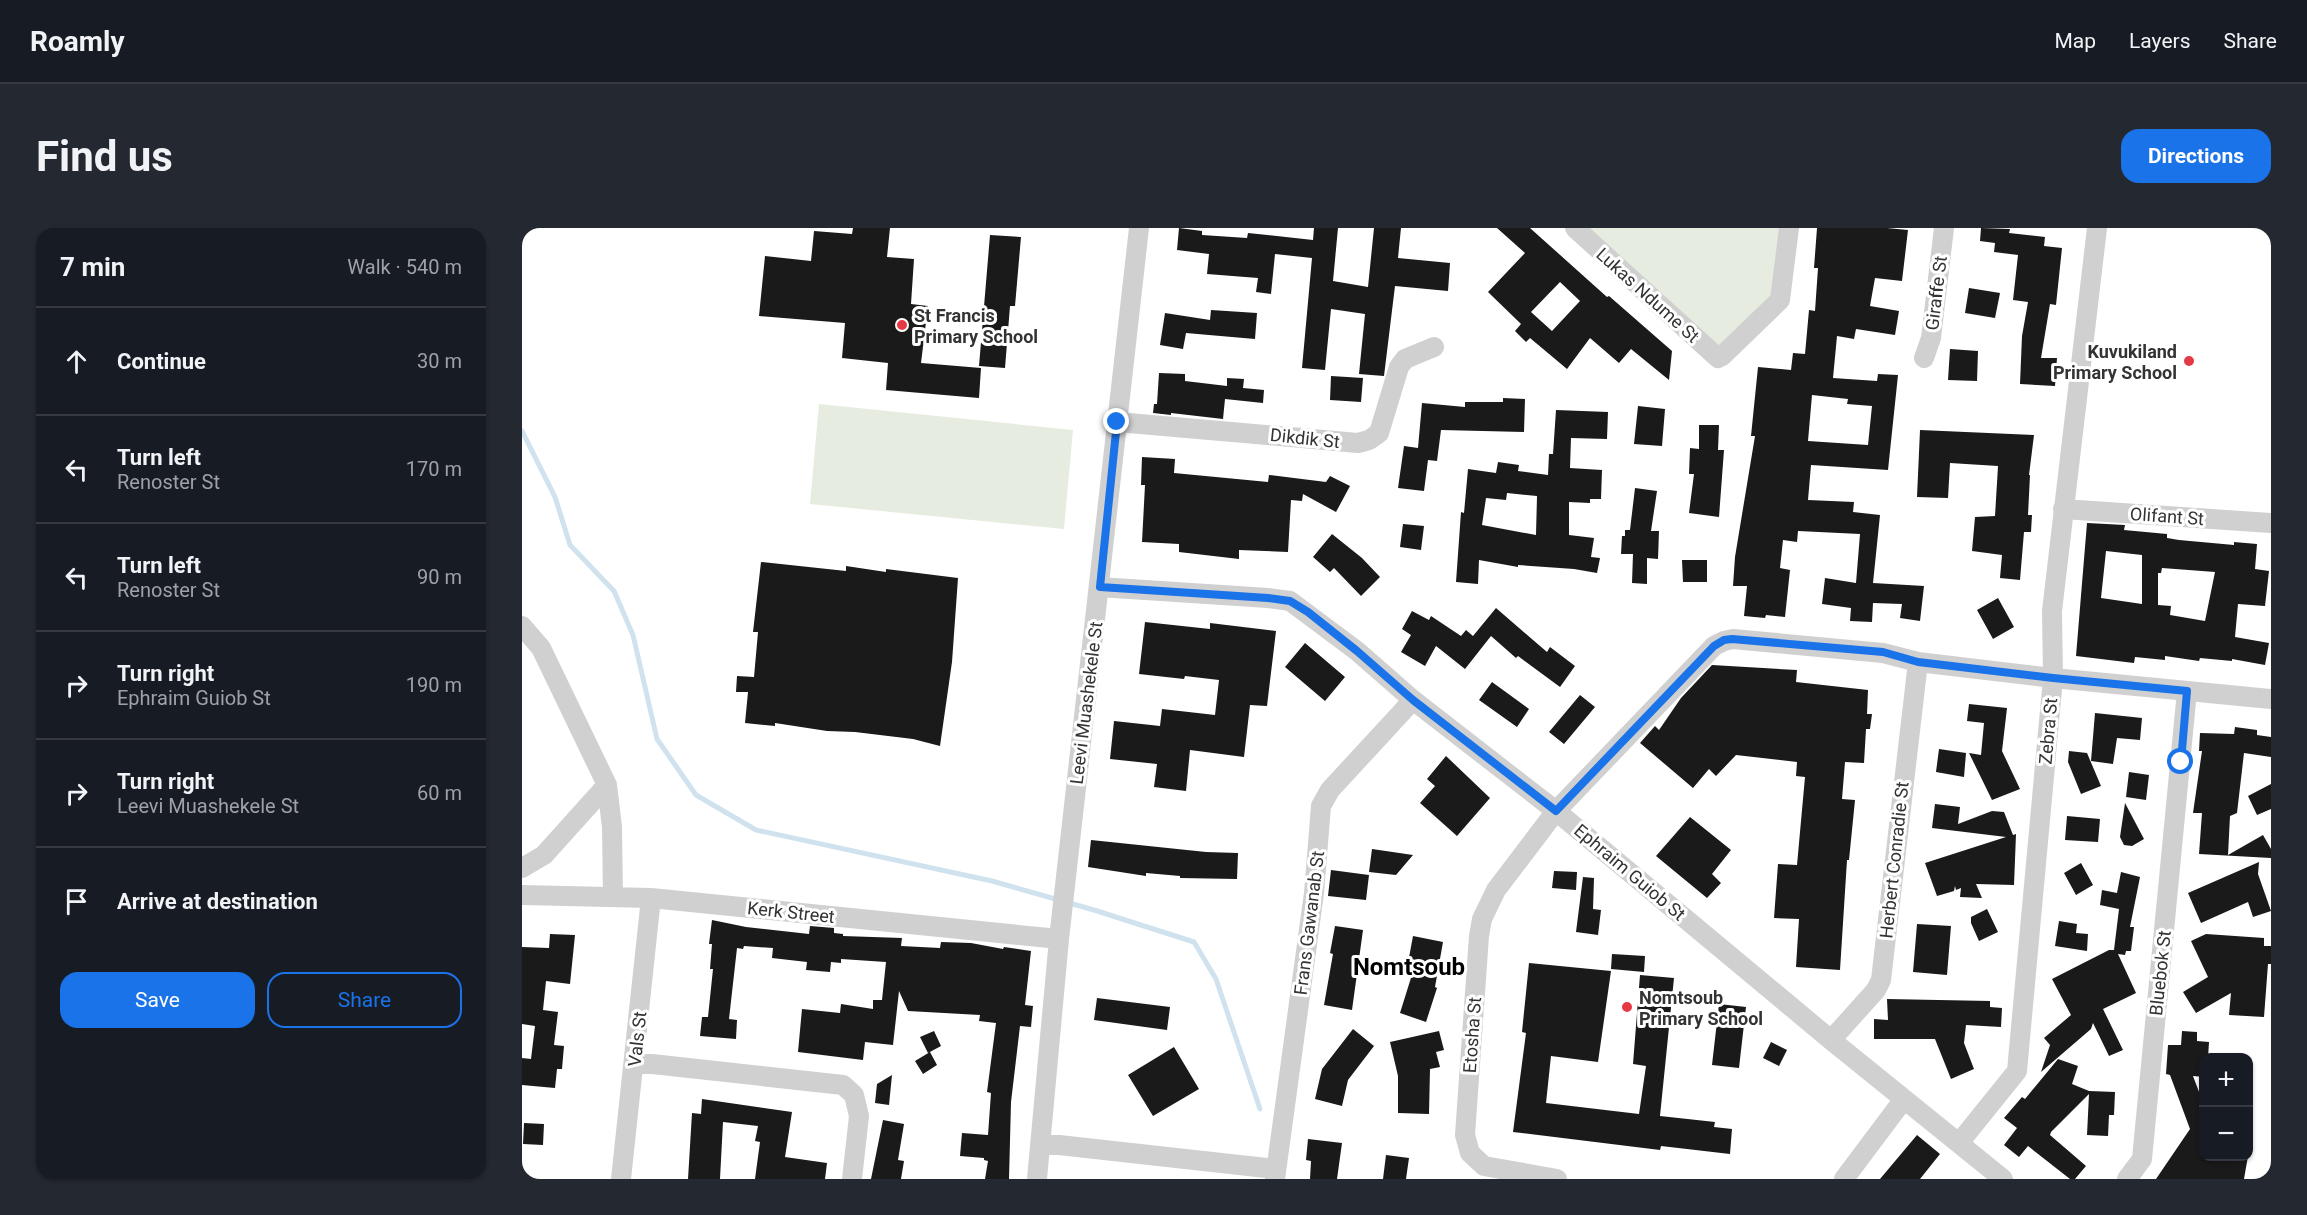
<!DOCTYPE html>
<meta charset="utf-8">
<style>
body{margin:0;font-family:Roboto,sans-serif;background:#242831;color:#f1f3f6}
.controls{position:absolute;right:18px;bottom:18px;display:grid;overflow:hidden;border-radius:12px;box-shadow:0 2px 4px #0004}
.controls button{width:54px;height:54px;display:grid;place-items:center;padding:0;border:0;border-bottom:2px solid #363941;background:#171b24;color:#f1f3f6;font:30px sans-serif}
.stop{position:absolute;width:18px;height:18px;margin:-14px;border:4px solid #1a73e8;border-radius:50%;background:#fff}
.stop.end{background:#1a73e8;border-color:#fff;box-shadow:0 2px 6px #0008}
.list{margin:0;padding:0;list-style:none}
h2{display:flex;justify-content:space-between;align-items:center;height:78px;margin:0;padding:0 24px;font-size:26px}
h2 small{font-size:20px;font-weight:400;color:#9ea1a6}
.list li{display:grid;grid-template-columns:39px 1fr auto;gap:18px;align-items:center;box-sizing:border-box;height:108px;padding:0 24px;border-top:2px solid #363941}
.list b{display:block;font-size:22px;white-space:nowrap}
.list p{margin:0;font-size:20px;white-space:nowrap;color:#9ea1a6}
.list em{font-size:20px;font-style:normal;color:#9ea1a6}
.actions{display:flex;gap:12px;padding:18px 24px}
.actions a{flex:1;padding:14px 0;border:2px solid #1a73e8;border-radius:18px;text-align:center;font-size:21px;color:#1a73e8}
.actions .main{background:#1a73e8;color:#fff}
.icon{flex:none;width:33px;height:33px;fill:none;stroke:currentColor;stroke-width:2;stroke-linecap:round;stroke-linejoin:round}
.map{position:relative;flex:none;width:1749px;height:951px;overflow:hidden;border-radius:18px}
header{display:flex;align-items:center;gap:36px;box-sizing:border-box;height:84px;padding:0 30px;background:#171b24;border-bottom:2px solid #363941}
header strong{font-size:28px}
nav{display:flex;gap:33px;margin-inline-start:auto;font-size:21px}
.intro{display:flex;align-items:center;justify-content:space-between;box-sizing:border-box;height:144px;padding:0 36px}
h1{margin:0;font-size:42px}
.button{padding:15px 27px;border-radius:18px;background:#1a73e8;color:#fff;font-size:21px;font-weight:700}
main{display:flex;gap:36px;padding:0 36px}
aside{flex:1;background:#171b24;border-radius:18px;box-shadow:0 2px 4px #0004}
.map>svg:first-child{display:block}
</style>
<header>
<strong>Roamly</strong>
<nav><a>Map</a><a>Layers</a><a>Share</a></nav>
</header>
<div class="intro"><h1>Find us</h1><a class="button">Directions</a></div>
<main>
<aside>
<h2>7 min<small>Walk · 540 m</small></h2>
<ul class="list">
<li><svg class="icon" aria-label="ahead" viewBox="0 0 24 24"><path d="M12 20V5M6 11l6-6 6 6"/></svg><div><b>Continue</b></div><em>30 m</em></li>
<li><svg class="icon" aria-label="left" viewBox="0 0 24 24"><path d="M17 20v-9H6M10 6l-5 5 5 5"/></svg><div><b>Turn left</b><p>Renoster St</p></div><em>170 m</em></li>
<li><svg class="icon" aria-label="left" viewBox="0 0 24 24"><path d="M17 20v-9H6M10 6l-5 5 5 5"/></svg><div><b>Turn left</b><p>Renoster St</p></div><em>90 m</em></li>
<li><svg class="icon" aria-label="right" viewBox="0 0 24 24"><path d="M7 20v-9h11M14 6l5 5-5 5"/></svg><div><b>Turn right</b><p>Ephraim Guiob St</p></div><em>190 m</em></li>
<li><svg class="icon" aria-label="right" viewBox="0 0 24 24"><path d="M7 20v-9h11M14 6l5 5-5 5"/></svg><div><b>Turn right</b><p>Leevi Muashekele St</p></div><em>60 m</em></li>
<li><svg class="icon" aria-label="arrive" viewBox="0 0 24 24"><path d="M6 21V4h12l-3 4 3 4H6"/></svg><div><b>Arrive at destination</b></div></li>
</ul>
<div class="actions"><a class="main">Save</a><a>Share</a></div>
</aside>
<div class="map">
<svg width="1749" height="951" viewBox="0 0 1749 951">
<rect width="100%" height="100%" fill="#fff"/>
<path fill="#e6ecdf" d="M1053,0H1267L1258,72L1200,128Z
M297,176L551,202L542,301L288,276Z"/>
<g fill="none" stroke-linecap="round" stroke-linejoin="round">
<path stroke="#cfe2ee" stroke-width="5" d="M0,203L33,269L48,317L92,363L111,407L135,511L174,567L234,602L470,653L572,682L672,714L694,751L738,881"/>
</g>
<path fill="#1a1a1a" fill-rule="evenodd" d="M331,0H368L365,29L392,31L389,76L406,78L399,135L459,140L457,170L364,162L366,135L320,130L323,95L237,88L243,28L289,33L292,3L330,6Z
M657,0L680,3V7L725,10L726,5L791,12L792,0H816L811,53L846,59L852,0H879L876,30L928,35L926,63L873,58L862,148L837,146L843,86L809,81L803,142L780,140L790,30L753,26L749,66L734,64L736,50L685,46L687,26L655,22Z
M975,0H1008L1085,69L1087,68L1150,123L1147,152L1109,121L1097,135L1068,110L1045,141L1008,110L1004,114L993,103L999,96L966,64L1003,25ZM1038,54L1058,73L1030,103L1009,84Z
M1295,0H1365L1386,2L1380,53L1353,50L1348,78L1377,83L1373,107L1334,101L1332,111L1315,108L1311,150L1355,153L1356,146L1376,147L1366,242L1289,237L1286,272L1332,274L1331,284L1358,287L1351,355L1402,358L1398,393L1378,390L1380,376L1351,375L1350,394L1328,393L1329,380L1300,376L1303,350L1334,355L1338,306L1276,303L1275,314L1261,312L1258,340L1268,342L1263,389L1244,387L1243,390L1222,388L1225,358H1211L1213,329L1233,208H1229L1236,139L1269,142L1271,125L1283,126L1287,82L1293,83L1296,40H1292ZM1290,167L1326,171L1325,176L1350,178L1346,217L1286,213Z
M1459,0L1488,1L1487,5L1523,9L1522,18L1540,20L1534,77L1528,76L1519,130H1535L1533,158L1498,156L1500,108L1506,74L1491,72L1496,27L1472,24L1473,15L1458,13Z
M468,7L499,9L493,78H488L483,140L457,138Z
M1447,60L1478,65L1473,90L1443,85Z
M689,82L735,85L733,111L664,105L661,121L638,117L643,85L688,92Z
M1428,121L1456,123L1455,153L1426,152Z
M637,145L663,146V153L705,158V150L722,151L721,160L742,162L741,175L703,171L701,191L649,185V187L631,185L632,176H635Z
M809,148L841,150L839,174L808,172Z
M981,170L1003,171L1002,204L919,202L915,233L906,232L902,263L876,260L882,218L896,220L900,175L943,179V174H981Z
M1116,178L1143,181L1140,218L1112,216Z
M1034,182L1086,184L1085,211L1049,210L1048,240L1080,242L1079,271H1068V275L1047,274V307L1072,310L1069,329L1078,330L1075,345L1052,341L996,337V339L957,332L956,356L934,354L939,284L942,285L946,241L974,245L976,234L997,237L996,243L1026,247L1027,226H1031ZM985,265L1015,268L1014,307L960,297L964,270L984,272Z
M1177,197H1197L1196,222H1202L1197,289L1167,285L1172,246H1167L1168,220L1177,221Z
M1398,202L1512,207L1507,247H1508L1506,287H1510L1509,304H1502L1498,352L1478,350L1480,327L1450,323L1453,289L1473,288L1476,238L1428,235L1426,270L1395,269Z
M620,229L653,231L652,245L746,254L747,247L804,254L808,248L828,258L814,284L781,266L780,273L769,272L766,324L717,322V331L657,324V316L620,314L623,257H619Z
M1113,260L1135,263L1129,303H1137L1136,331L1125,330V356L1110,355L1111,326H1099L1100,308H1103V302H1108Z
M1565,295L1603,297L1602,302L1645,306V310L1657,312L1712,317V314L1735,316L1733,341L1747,343L1743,378L1716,376L1713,409L1747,415L1743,437L1710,431V433L1678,430L1677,433L1643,428V432L1613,429L1612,435L1554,428ZM1584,323L1620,327V376L1579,370ZM1640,340L1693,344L1683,393L1648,387L1649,378L1636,377V345H1639Z
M881,296L902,298L899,322L878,319Z
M810,306L840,330L858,349L839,368L812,340L808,344L791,329Z
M1160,332H1185V354H1161Z
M239,334L324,343V338L364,344V341L436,350L430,434L418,518L391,511L333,504L305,503L253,495V498L223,495L226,464H214L215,448L232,449L236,404H231Z
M1476,370L1492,399L1471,411L1455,382Z
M974,380L1025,424L1028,419L1053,438L1038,459L996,428L994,430L969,408L943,441L914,418L903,438L879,424L889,407L880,401L890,383L907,392L909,388L939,408L944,402L951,408Z
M623,394L688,401V395L754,403L745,478L728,477L722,529L668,522L664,563L632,559L635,536L588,531L592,493L638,498L640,481L693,487L697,452L663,448L662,451L617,446Z
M783,415L823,449L803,473L763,439Z
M1190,437L1275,442L1274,454L1346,462L1345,486H1350L1348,501H1344L1342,535L1323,534L1320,571L1333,572L1327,632H1325L1318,742L1274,739L1277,691L1252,690L1256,636L1275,637L1283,549L1274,548L1275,534L1214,527L1194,548L1187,541L1171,560L1118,515L1133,498L1137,502L1159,470Z
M970,454L1007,481L995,499L957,472Z
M1058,467L1073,479L1042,516L1027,504Z
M1447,476L1485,480L1480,523L1498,561L1470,572L1447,525L1459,527L1462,495L1445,493Z
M1573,485L1620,490L1618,512L1595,510L1591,536L1569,533Z
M1713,499L1735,502V507L1749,509V529L1722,525L1715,585L1708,588L1706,627L1741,607L1749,621V630L1677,626L1680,585H1671L1680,523H1677L1678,505L1712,506Z
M1417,521L1444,525L1442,549L1414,544Z
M1547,523L1565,525L1579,558L1559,566L1546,534Z
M924,528L968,570L935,608L898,575L913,558L905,551Z
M1607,544L1627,547L1624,572L1604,569Z
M1749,556V581L1735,587L1726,568Z
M1603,575L1622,611L1610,618L1602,617L1598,609Z
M1413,576L1438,579L1436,596L1470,583L1482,584L1491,607L1494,606L1492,657L1454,656L1460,670L1438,669L1439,660L1434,662L1433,658L1432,663L1415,668L1403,635L1484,609L1410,600Z
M1545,588L1578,591L1576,614L1543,612Z
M1168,589L1209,622L1190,646L1199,655L1185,670L1134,628Z
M569,612L684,624L716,625L715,651L658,650V648L624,645V648L566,639Z
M850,621L891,627L874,647L847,644Z
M1737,634L1736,646L1749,683L1731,689L1726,674L1679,695L1666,665Z
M1559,635L1571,657L1554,667L1542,645Z
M809,642L847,647L844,672L806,668Z
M1032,643L1055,644L1054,662L1030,660Z
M1599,644L1618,649L1608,699H1612L1609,723H1604L1603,727L1596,726L1614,765L1581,781L1601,822L1587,828L1571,795L1569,801L1519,844L1528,817L1522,810L1549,787L1530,751L1587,722H1592L1597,681L1578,677L1580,662L1595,665Z
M1061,649L1072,650L1071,681L1079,682L1076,707L1054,704Z
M1465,681L1476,704L1457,713L1449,695V689Z
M190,692L224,699L287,706L288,698L312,700V705L321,706V708L380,710L379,718L418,720L419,714L449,715L481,721L482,719L509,723L503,777L511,778L509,799L498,798L489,874L487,951H463L466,933L462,932V930L438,928L440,905L466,907L469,865L465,864L474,795L457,793L458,787L386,783L377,763L371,817L343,814L341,832L276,824L280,781L318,785L319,776L351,781V772H360L364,734L319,731V735L309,734L308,744L284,742L285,734L250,730L251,720L222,718L221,721L215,720L207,791L215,792L214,811L178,808L180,789H186L191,741H188L190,716H187Z
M1537,693L1555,696L1554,705L1566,706L1565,723L1533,718Z
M1395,696L1429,698L1425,747L1391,744Z
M813,698L841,702L830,782L802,777L811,726L808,725Z
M28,706L53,707L48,756L24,753L21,782L36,784L32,817L42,818L40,841H35L33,860L0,857V830L9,831L13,798L0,796V719L27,720Z
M1684,706L1742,710V718H1749V736H1746L1742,789L1707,787L1709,765L1674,785L1661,764L1686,749L1669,713Z
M891,708L921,714L913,759L915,760L904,794L878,785L893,737L886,735Z
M1090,726L1123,728L1122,744L1089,741Z
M1007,735L1089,743L1076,834L1029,828L1024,875L1117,886L1124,838L1111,836L1118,747L1152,750L1138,888L1193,894L1192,899L1210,901L1208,926L1139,918L1138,922L991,904L1004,805L1000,804Z
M575,770L648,779L645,802L572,792Z
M1365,771L1468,773V779L1480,780L1479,799L1444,797L1442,815L1452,841L1429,851L1413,811H1352V791L1366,792Z
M1197,776L1224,779L1217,840L1190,837Z
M831,801L852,818L826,852L820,878L793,871L800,841Z
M412,803L419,818L406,825L398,809Z
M917,803L922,822L914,824L918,839L908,841L907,886L876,885V848L868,814Z
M1660,803L1675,804V813L1687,814L1686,830H1682V849L1671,848L1682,877V928H1726L1722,951H1634L1668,901L1648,847L1644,846L1646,817H1659Z
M1249,814L1265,822L1257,838L1241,830Z
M652,819L677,861L631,888L606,847Z
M408,824L415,837L401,846L393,833Z
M1536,831L1556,838L1550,856L1567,863L1593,864L1592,887H1587L1586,908L1565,907L1567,866L1529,904L1528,907L1564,938L1553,951H1548L1506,918L1497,929L1482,917L1495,900L1482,890L1500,869L1503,871Z
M370,847L367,877L353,875L355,856Z
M180,871L270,884L263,929L305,935L303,951H233L238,914L233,913L236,898L201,894L198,951H166L170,885L179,886Z
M361,892L382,896L376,932L382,933L379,951H349Z
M2,895L22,896L21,917L1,916Z
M1395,907L1418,926L1398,951H1358Z
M786,911L820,915L815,951H788L789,933L784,932Z
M864,927L887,930L884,951H861Z"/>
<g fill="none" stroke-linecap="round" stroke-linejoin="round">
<path stroke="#d0d0d0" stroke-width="20" d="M1053,0L1196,130L1200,128L1258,72L1267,0
M1402,130L1409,110L1422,0
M595,194L836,215L847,212L857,205L877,139L883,131L912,119
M1541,281L1749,295
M577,359L746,370L768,373L835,423L891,472L1034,583L1309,812L1481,951
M0,398L19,420L85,557L90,599L91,669
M0,640L22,627L85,557
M0,667L129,670L537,711
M1309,812L1354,762L1359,752L1396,434
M112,834L321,857L332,867L337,888L330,951
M519,915L753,941
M1437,915L1495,843L1531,450L1530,383L1575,0
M99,951L129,670
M515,951L537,711L617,0
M753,951L792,665L799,578L808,562L891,472
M1035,951L962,938L948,925L943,907L957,708L960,691L974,662L1034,583L1192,418L1202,413L1211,411L1361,425L1396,434L1531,450L1749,471
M1322,951L1382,871
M1605,951L1620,931L1665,463"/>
</g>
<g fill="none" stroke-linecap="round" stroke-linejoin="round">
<path stroke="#1a73e8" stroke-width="8" d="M595,194L578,359L746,370L768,373L786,384L835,423L891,472L1034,583L1192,418L1202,412L1210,411L1361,424L1396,434L1531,450L1665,463L1659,534"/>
</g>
<g fill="#e63946" stroke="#fff" stroke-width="2">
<circle cx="380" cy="97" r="6"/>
<circle cx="1667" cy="133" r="6"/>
<circle cx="1105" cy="779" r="6"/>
</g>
<g text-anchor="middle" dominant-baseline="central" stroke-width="6" stroke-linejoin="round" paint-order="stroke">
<g font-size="18" fill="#333" stroke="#fff">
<text transform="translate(1414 65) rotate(-83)">Giraffe St</text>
<text transform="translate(1126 67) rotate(42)">Lukas Ndume St</text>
<text transform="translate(783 210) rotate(6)">Dikdik St</text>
<text transform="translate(1645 288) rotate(4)">Olifant St</text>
<text transform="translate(564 475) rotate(-83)">Leevi Muashekele St</text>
<text transform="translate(1526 503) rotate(-85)">Zebra St</text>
<text transform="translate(1372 632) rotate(-84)">Herbert Conradie St</text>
<text transform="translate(1108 644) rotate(40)">Ephraim Guiob St</text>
<text transform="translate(269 684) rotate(6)">Kerk Street</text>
<text transform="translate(787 695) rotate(-83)">Frans Gawanab St</text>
<text transform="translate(1638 745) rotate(-84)">Bluebok St</text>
<text transform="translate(950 807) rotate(-86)">Etosha St</text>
<text transform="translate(115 811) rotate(-84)">Vals St</text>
</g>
<g font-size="18" font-weight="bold" fill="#333" stroke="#fff" text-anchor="start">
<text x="392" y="87">St Francis<tspan x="392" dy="21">Primary School</tspan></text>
<text x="1655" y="123" text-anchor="end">Kuvukiland<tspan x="1655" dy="21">Primary School</tspan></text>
<text x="1117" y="769">Nomtsoub<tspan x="1117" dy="21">Primary School</tspan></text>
</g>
<g font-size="24" font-weight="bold" fill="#000" stroke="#fff">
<text x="887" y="739">Nomtsoub</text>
</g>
</g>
</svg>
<div class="controls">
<button>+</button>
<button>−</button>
</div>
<div class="stop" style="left:1659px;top:534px"></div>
<div class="stop end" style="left:595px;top:194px"></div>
</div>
</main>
